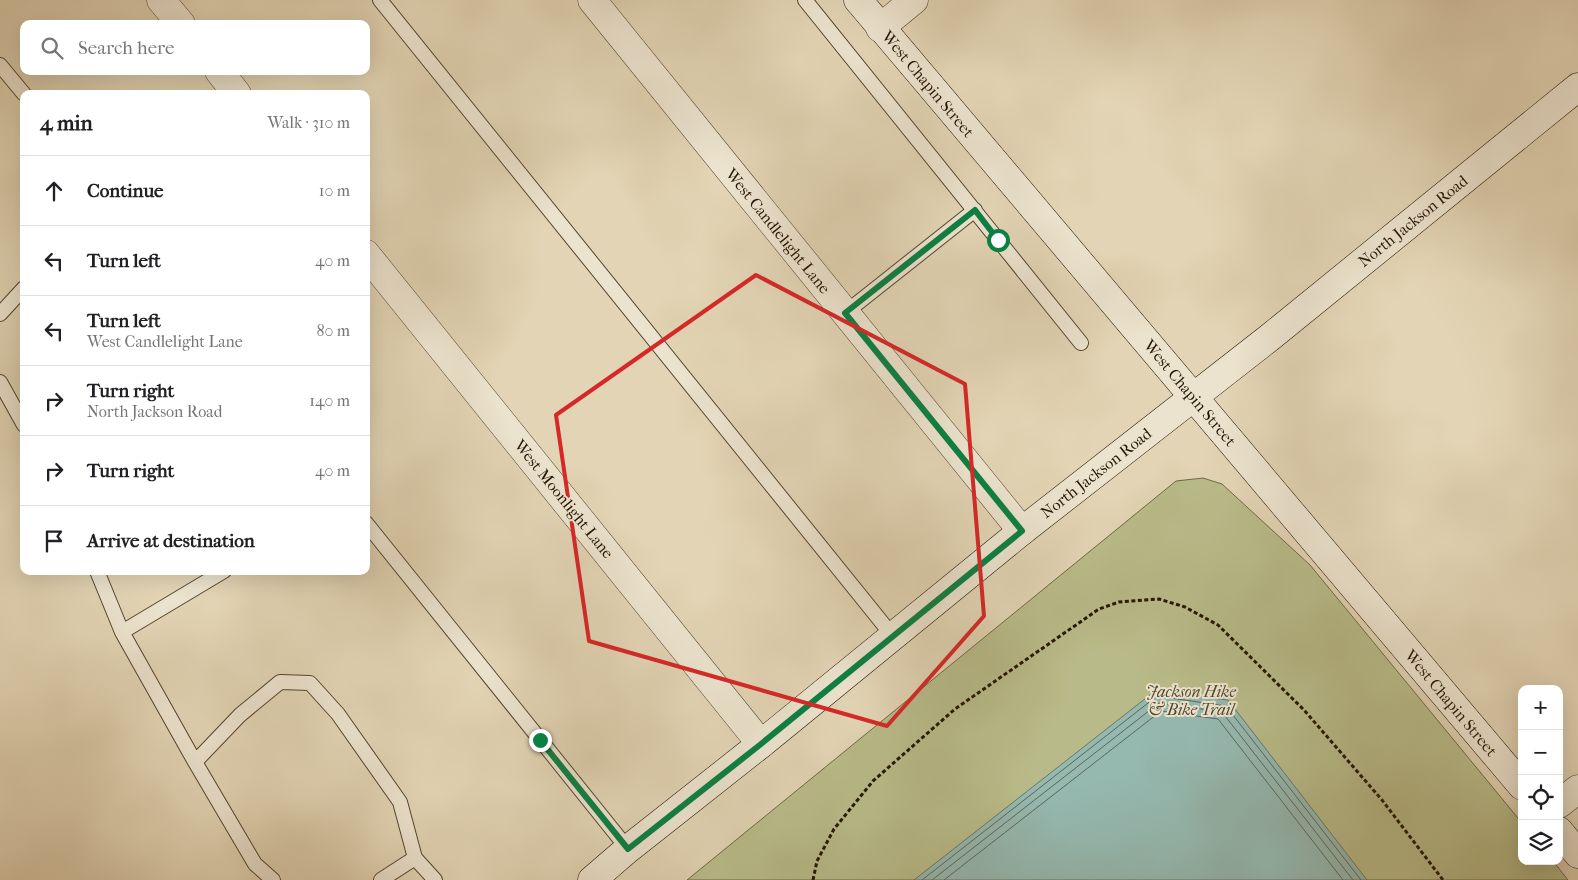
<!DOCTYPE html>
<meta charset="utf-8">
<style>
body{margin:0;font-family:"IM FELL French Canon",serif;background:#f6f6f6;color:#202124}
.controls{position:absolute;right:15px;bottom:15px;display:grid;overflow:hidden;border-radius:10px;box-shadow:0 5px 20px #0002}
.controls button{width:45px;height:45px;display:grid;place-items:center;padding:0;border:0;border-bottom:1px solid #e0e0e0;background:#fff;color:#202124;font:25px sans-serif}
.stop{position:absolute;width:15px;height:15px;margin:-11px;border:4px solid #0b8043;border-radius:50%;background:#fff}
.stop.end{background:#0b8043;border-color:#fff;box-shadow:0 1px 5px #0008}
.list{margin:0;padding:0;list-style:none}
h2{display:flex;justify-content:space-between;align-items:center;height:65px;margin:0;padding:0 20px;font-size:21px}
h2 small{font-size:16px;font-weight:400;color:#757577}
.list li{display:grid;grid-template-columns:32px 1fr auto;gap:15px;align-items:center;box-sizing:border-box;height:70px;padding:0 20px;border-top:1px solid #e0e0e0}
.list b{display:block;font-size:19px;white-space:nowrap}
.list p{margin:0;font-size:16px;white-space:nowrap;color:#757577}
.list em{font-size:16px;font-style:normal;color:#757577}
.icon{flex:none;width:28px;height:28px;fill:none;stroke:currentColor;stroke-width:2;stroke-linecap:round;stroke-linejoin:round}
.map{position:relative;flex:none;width:1578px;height:880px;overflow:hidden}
.search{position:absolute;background:#fff;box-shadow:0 5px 20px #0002;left:20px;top:20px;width:350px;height:55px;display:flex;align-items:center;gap:12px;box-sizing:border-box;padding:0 18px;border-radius:10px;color:#757577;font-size:19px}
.panel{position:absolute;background:#fff;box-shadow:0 5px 20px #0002;left:20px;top:90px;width:350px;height:485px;border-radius:10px}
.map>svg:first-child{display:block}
</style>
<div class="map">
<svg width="1578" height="880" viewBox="0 0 1578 880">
<rect width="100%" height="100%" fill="#e2d4b4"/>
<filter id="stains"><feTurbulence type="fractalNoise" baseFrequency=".004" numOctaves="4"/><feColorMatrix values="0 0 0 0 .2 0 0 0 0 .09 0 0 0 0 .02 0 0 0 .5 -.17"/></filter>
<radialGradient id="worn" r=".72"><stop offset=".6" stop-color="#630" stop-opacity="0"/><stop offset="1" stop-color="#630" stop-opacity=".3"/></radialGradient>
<path fill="#b8bb89" stroke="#6e6846" d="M1203,478L1222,484L1310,565L1522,823V861H1553L1568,880H687L1176,481Z"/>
<path fill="#95b8af" stroke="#67776b" d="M1155,691L1228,700L1367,880H914Z"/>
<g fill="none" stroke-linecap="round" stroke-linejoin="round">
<path stroke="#5c665a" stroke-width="1" d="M922,880L1157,696L1226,706L1361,880
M932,880L1159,703L1222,712L1353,880
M944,880L1161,711L1218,719L1343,880"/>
<g stroke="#534530" stroke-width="16">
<path id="lane" d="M380,0L892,635
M805,0L1081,343
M0,65L24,94
M845,313L975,210
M0,314L24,288
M0,382L24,425
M366,523L628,849
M97,571L122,632L195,762
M122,632L224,571
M273,880L255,864L195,762L240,715L280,682L310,683L338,714L400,802L415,858L435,880
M381,880L415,858"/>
</g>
<g stroke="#534530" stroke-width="29">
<path id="street" d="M161,0L181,24
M592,0L1022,531
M880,28L914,0
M219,71L237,94
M366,254L761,744
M1559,804L1578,789"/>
</g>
<g stroke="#231504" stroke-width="29">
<path id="secondary" d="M858,0L1522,786
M1559,831L1578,854
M592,880L628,849L761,744L1022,531L1269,338L1578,87"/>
</g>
<path stroke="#231504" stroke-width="3" stroke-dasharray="4 2.5" stroke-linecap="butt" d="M813,880L817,861L834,829L873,781L955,709L1099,609L1119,602L1159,599L1185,607L1218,625L1304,710L1382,800L1443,880"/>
<use href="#lane" stroke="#ece3ce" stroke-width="14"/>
<use href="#street" stroke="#ece3ce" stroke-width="28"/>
<use href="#secondary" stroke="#ece3ce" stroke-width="28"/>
</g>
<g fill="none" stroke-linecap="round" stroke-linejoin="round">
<path stroke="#0b8043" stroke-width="6" d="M540,740L628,849L761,744L1022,531L845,313L975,210L998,240"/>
</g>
<path fill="none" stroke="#d62828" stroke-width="4" stroke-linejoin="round" d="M756,275L965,384L984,616L887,726L589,641L556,415Z"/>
<g text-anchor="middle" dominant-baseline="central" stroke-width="4" stroke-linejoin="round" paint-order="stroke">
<g font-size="16" fill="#231504" stroke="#ece3ce">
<text transform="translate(928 84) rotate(50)">West Chapin Street</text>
<text transform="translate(1413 221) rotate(-39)">North Jackson Road</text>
<text transform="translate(778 231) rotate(51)">West Candlelight Lane</text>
<text transform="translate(1190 393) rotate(50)">West Chapin Street</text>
<text transform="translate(1096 473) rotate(-38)">North Jackson Road</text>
<text transform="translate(564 499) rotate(51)">West Moonlight Lane</text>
<text transform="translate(1451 703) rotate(50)">West Chapin Street</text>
</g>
<g font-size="16" font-style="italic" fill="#50472c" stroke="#ece3ce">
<text x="1191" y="691">Jackson Hike<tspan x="1191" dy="18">&amp; Bike Trail</tspan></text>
</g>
</g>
<rect width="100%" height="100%" filter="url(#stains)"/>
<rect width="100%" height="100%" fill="url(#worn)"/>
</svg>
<div class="controls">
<button>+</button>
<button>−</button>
<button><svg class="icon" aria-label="locate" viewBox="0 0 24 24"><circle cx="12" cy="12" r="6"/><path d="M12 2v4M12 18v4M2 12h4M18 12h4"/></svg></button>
<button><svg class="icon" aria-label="layers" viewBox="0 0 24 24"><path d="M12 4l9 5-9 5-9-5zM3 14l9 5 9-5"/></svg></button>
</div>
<div class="stop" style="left:998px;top:240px"></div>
<div class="stop end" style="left:540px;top:740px"></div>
<div class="search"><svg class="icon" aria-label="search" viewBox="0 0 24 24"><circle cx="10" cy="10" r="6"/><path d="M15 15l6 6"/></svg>Search here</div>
<section class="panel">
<h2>4 min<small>Walk · 310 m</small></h2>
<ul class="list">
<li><svg class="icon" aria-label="ahead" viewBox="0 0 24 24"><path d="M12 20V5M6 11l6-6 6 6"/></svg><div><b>Continue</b></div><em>10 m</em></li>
<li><svg class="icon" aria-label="left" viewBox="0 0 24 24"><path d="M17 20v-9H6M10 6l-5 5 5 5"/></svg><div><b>Turn left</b></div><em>40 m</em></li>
<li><svg class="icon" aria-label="left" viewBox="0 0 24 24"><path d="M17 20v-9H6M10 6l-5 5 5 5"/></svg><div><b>Turn left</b><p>West Candlelight Lane</p></div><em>80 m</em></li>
<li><svg class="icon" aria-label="right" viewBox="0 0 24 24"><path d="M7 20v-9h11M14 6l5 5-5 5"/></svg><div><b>Turn right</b><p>North Jackson Road</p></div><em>140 m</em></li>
<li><svg class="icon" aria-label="right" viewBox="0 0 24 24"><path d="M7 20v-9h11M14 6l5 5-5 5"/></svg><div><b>Turn right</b></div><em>40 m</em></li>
<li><svg class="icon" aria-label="arrive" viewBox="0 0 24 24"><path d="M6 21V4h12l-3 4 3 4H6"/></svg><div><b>Arrive at destination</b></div></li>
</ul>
</section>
</div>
